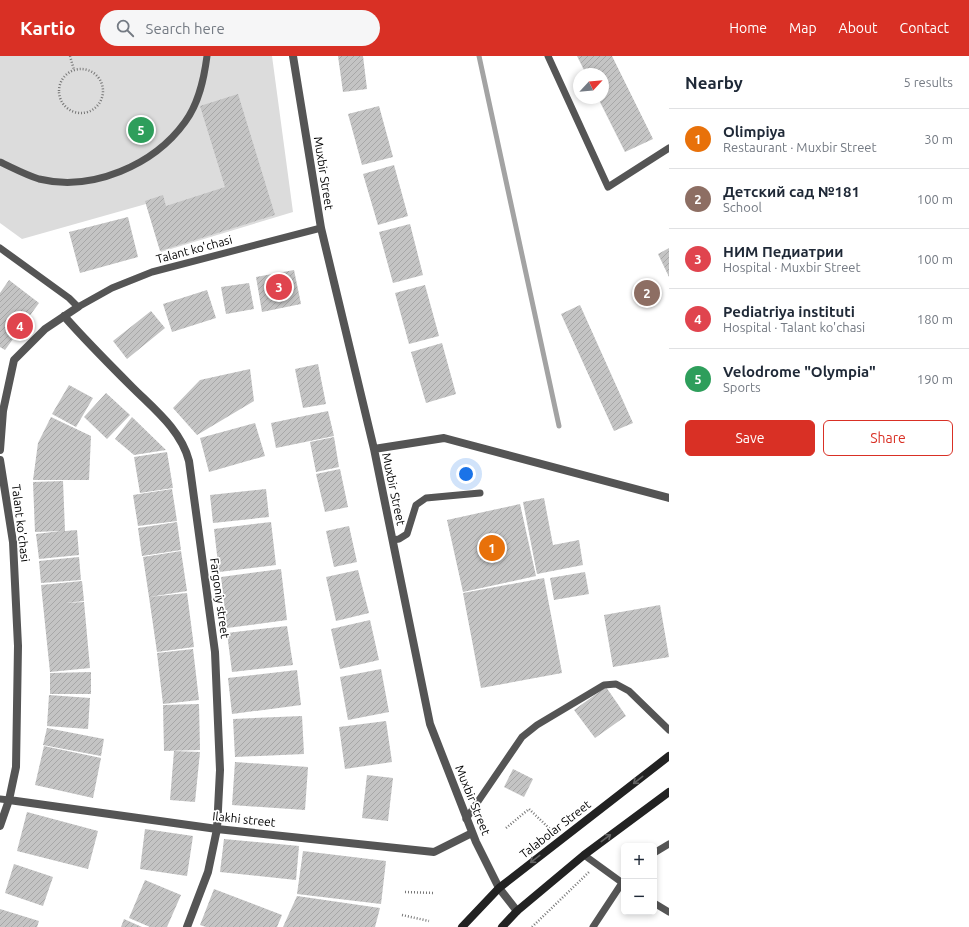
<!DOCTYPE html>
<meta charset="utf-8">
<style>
body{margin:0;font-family:Ubuntu,sans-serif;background:#f6f6f7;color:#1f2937}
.controls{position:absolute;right:12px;bottom:12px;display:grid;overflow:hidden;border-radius:6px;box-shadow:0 2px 6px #0003}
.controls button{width:36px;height:36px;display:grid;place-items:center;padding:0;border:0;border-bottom:1px solid #e0e1e3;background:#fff;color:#1f2937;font:20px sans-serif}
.compass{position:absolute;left:573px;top:12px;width:36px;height:36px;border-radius:50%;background:#fff;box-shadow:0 2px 6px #0003;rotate:64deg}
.you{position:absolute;left:466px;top:418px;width:14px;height:14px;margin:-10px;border:3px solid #fff;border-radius:50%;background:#1a73e8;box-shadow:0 0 0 6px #1a73e833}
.badge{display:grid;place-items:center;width:26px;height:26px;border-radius:50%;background:#d93025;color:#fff;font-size:13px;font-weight:700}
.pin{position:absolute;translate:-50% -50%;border:2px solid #fff;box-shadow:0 1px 4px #0006}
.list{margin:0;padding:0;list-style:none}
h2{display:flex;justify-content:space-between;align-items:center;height:52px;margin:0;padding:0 16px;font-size:17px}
h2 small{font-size:13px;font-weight:400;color:#747a83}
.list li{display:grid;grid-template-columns:26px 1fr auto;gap:12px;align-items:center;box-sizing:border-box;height:60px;padding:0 16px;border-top:1px solid #e0e1e3}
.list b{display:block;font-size:15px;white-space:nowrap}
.list p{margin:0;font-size:13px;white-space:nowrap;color:#747a83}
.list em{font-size:13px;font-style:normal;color:#747a83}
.actions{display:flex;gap:8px;padding:12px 16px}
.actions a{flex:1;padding:9px 0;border:1px solid #d93025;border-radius:6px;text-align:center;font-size:14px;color:#d93025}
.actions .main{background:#d93025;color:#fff}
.icon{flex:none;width:22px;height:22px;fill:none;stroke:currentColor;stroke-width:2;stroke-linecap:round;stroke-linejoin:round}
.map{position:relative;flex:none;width:669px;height:871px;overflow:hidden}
header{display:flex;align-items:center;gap:24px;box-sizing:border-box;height:56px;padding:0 20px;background:#d93025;color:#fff}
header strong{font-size:19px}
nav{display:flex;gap:22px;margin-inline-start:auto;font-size:14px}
.search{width:280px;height:36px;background:#f6f6f7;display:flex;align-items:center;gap:10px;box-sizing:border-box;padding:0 14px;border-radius:22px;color:#747a83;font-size:15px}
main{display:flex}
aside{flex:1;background:#fff}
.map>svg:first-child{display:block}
</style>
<header>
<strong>Kartio</strong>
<div class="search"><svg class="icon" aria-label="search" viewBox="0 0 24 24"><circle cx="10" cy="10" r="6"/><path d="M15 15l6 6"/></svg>Search here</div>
<nav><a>Home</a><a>Map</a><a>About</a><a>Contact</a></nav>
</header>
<main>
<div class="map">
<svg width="669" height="871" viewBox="0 0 669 871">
<defs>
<pattern id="building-hatch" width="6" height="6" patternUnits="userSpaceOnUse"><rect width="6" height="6" fill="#c4c4c4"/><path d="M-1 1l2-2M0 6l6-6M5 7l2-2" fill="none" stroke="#a7a7a7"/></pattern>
</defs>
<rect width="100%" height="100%" fill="#fff"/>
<path fill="#dcdcdc" d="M0,0H272L293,156L161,196L146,148L22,183L0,167Z"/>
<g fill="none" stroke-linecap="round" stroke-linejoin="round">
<path stroke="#a3a3a3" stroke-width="5" d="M479,0L559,370"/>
</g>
<path fill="url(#building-hatch)" d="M338,0H363L367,33L343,36Z
M577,0H612L653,83L625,96L598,42H603V18H586Z
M238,38L275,159L160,195L145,145L163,139L166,150L225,131L200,50Z
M379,50L393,101L362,109L348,58Z
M394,109L408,160L378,169L363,118Z
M128,161L138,201L80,217L69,176Z
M410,168L423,219L393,227L379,176Z
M669,192V221L658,198Z
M294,214L301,248L262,256L256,221Z
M9,224L39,247L5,294L0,291V237Z
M249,227L254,253L226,258L221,231Z
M425,229L439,280L409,288L395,237Z
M207,234L216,262L172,276L163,248Z
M580,249L633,367L614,375L561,258Z
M151,255L165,272L127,303L113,285Z
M442,287L456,338L426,347L411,296Z
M318,308L326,348L303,352L295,313Z
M250,313L254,345L197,379L173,352L200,324Z
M69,329L93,342L76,371L52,358Z
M106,337L130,359L107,383L84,361Z
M328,355L334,380L276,392L271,367Z
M51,361L91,380L89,424H33L38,387Z
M132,361L166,394L134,399L115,383Z
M255,367L265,400L209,416L200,382Z
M334,381L339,411L316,416L310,386Z
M167,396L173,432L140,437L134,401Z
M340,413L348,451L325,456L316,418Z
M63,425L65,475L77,474L79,499L39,503L36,478L61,475L35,476L33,426Z
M172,433L177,465L138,470L133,439Z
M266,433L269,461L213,467L210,439Z
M544,442L553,489L579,484L583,509L537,518L523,446Z
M520,448L536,520L463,536L447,464Z
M177,466L181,494L142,500L138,472Z
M271,466L276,509L219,516L214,473Z
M349,470L357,506L334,511L326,475Z
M181,495L187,535L149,541L143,501Z
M79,501L81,524L41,527L39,505Z
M281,513L287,564L227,572L221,521Z
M358,514L369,557L336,565L326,521Z
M585,516L589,538L554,544L550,522Z
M544,522L562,617L481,632L463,537Z
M82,525L84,545L66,547L84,546L90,612L50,616L41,529Z
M187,537L194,591L157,596L149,541Z
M660,549L669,601L613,611L604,559Z
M370,564L379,604L340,613L331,573Z
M287,570L293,609L232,616L227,577Z
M193,593L199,644L163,648L157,597Z
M381,613L389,656L348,664L340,621Z
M297,614L301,649L232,658L228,622Z
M91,616V638H50V617Z
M606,631L626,660L595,682L574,654Z
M49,639L90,642L88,673L47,670Z
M199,648L200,694L164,695L163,649Z
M302,660L304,698L235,701L233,663Z
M386,665L392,706L345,713L339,671Z
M47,672L104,683L101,700L43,689Z
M44,690L101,702L93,742L35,729Z
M174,695L200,696L195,746L170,744Z
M235,706L308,711L305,754L232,749Z
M513,713L533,723L524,741L504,731Z
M367,719L393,722L388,765L362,762Z
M27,756L98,775L88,813L17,795Z
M145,773L193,780L187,820L140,813Z
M224,783L299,790L296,824L220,816Z
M303,795L386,805L381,848L297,838Z
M14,808L53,821L43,850L5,837Z
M145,824L181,839L167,871H150L129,862Z
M214,833L282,859L277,871H206L200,869Z
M297,840L380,852L375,871H283Z
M0,853L39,865L37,871H0Z
M124,863L142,871H121Z"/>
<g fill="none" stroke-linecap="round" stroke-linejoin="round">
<path stroke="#777" stroke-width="2.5" stroke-dasharray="1 2" stroke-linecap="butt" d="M70,0L74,14
M59 35a22 22 0 1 1 44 0a22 22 0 1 1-44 0Z
M506,772L529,753L550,773
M405,836L435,837
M402,859L429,865
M532,871L589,816"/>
<path stroke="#555" stroke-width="7" d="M548,0L608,131L669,92
M0,106C13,112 26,119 39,123C92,136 154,109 185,66C199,47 204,23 207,0
M0,192L69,242L78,251L112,232L152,216L321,172
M393,484L399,483L407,478L416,449L426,442L480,437
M0,743L9,744
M466,763L522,681L537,669L604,629L616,628L629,635L669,674
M654,797L669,788
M584,799L624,828
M654,847L669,856
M593,871L624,824"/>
<path stroke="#555" stroke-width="8" d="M293,0L321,172L374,393L430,668L476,786L499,832L517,855
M64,260C86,285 109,308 132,331C154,353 181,374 189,405L215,596L220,714L217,773L208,816L187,871
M374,393L444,382L669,442
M0,394L3,355L14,304L45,273L78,251
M0,404L13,486L18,590L16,711L9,744L0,770
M9,744L217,773L434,796L472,777"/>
<path stroke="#222" stroke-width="8" d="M462,871L499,832L669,700
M502,871L517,855L584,799L669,736"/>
</g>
<defs><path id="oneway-shaft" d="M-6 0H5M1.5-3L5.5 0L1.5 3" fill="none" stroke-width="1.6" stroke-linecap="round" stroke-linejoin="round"/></defs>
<g stroke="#646464">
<use href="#oneway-shaft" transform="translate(638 724) rotate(142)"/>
<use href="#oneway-shaft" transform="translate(606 782) rotate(-37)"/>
<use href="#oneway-shaft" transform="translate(535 803) rotate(142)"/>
</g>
<g text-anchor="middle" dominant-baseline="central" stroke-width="3.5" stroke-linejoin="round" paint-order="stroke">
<g font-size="12" fill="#000" stroke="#fff">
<text transform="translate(324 117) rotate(81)">Muxbir Street</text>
<text transform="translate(194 193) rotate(-15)">Talant ko'chasi</text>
<text transform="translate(394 433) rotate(78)">Muxbir Street</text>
<text transform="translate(21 467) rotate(83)">Talant ko'chasi</text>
<text transform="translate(220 542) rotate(82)">Fargoniy street</text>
<text transform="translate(473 744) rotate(68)">Muxbir Street</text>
<text transform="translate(244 763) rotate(6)">Ilakhi street</text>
<text transform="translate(555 773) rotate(-38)">Talabolar Street</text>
</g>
</g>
</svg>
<div class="controls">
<button>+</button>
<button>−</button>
</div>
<svg class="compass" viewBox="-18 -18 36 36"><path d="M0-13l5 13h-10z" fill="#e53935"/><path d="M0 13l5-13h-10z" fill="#747a83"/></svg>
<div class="you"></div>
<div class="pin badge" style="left:492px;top:492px;background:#e8710a">1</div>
<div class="pin badge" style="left:647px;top:237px;background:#8d6e63">2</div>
<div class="pin badge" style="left:279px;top:231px;background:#e0444e">3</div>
<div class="pin badge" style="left:20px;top:270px;background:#e0444e">4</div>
<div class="pin badge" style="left:141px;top:74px;background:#2e9e5b">5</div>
</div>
<aside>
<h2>Nearby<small>5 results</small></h2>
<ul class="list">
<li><span class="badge" style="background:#e8710a">1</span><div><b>Olimpiya</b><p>Restaurant · Muxbir Street</p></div><em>30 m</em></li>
<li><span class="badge" style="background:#8d6e63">2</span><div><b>Детский сад №181</b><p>School</p></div><em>100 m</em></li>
<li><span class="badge" style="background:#e0444e">3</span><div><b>НИМ Педиатрии</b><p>Hospital · Muxbir Street</p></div><em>100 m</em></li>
<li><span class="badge" style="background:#e0444e">4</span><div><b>Pediatriya instituti</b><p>Hospital · Talant ko'chasi</p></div><em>180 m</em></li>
<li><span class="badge" style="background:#2e9e5b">5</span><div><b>Velodrome &quot;Olympia&quot;</b><p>Sports</p></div><em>190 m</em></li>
</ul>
<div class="actions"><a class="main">Save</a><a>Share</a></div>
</aside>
</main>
